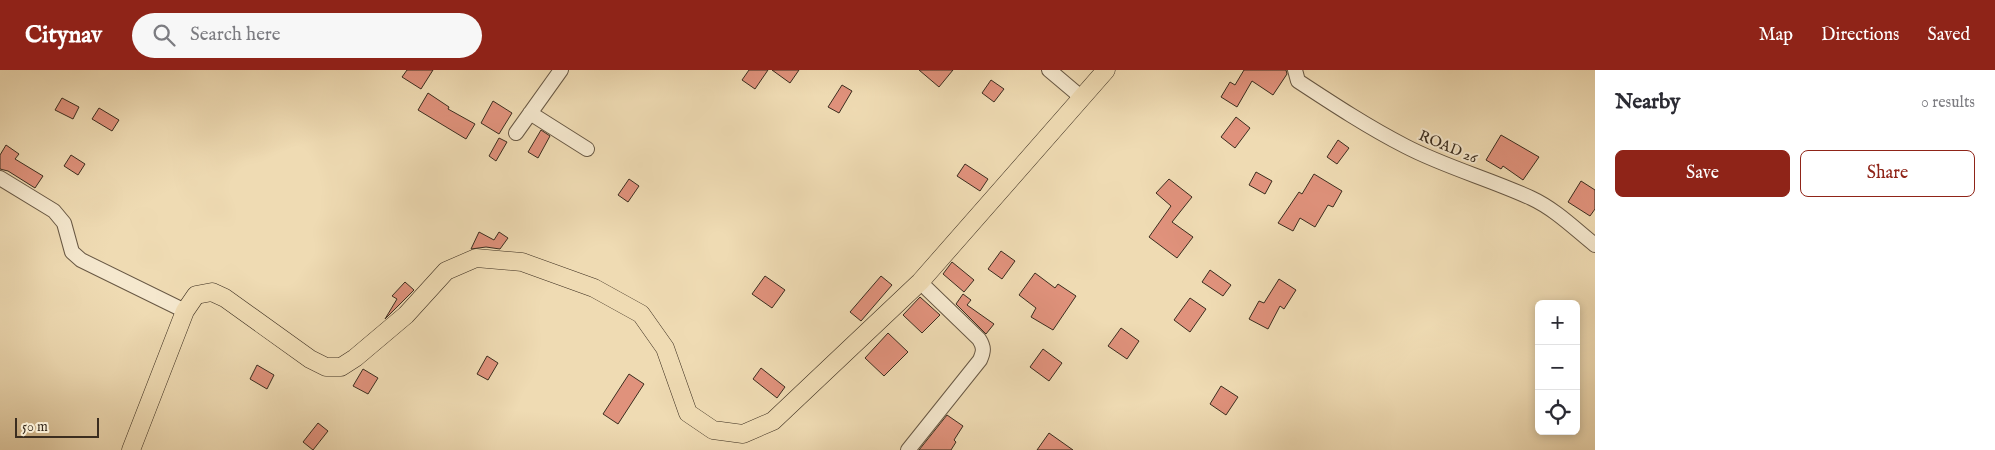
<!DOCTYPE html>
<meta charset="utf-8">
<style>
body{margin:0;font-family:"IM FELL English",serif;background:#f7f7f7;color:#2b2b33}
.controls{position:absolute;right:15px;bottom:15px;display:grid;overflow:hidden;border-radius:8px;box-shadow:0 2px 8px #0003}
.controls button{width:45px;height:45px;display:grid;place-items:center;padding:0;border:0;border-bottom:1px solid #e1e1e2;background:#fff;color:#2b2b33;font:25px sans-serif}
.scale{position:absolute;left:15px;bottom:12px;width:84px;box-sizing:border-box;padding-left:5px;border:2px solid #3b2d1f;border-top:0;font-size:14px;line-height:18px;white-space:nowrap;color:#3b2d1f;-webkit-text-stroke:4px #f5e8ce;paint-order:stroke}
.list{margin:0;padding:0;list-style:none}
h2{display:flex;justify-content:space-between;align-items:center;height:65px;margin:0;padding:0 20px;font-size:21px}
h2 small{font-size:16px;font-weight:400;color:#7c7c81}
.actions{display:flex;gap:10px;padding:15px 20px}
.actions a{flex:1;padding:11px 0;border:1px solid #8f2418;border-radius:8px;text-align:center;font-size:18px;color:#8f2418}
.actions .main{background:#8f2418;color:#fff}
.icon{flex:none;width:28px;height:28px;fill:none;stroke:currentColor;stroke-width:2;stroke-linecap:round;stroke-linejoin:round}
.map{position:relative;flex:none;width:1595px;height:380px;overflow:hidden}
header{display:flex;align-items:center;gap:30px;box-sizing:border-box;height:70px;padding:0 25px;background:#8f2418;color:#fff}
header strong{font-size:24px}
nav{display:flex;gap:28px;margin-inline-start:auto;font-size:18px}
.search{width:350px;height:45px;background:#f7f7f7;display:flex;align-items:center;gap:12px;box-sizing:border-box;padding:0 18px;border-radius:28px;color:#7c7c81;font-size:19px}
main{display:flex}
aside{flex:1;background:#fff}
.map>svg:first-child{display:block}
</style>
<header>
<strong>Citynav</strong>
<div class="search"><svg class="icon" aria-label="search" viewBox="0 0 24 24"><circle cx="10" cy="10" r="6"/><path d="M15 15l6 6"/></svg>Search here</div>
<nav><a>Map</a><a>Directions</a><a>Saved</a></nav>
</header>
<main>
<div class="map">
<svg width="1595" height="380" viewBox="0 0 1595 380">
<rect width="100%" height="100%" fill="#efdbb3"/>
<filter id="stains"><feTurbulence type="fractalNoise" baseFrequency=".004" numOctaves="4"/><feColorMatrix values="0 0 0 0 .2 0 0 0 0 .09 0 0 0 0 .02 0 0 0 .5 -.17"/></filter>
<radialGradient id="worn" r=".72"><stop offset=".6" stop-color="#630" stop-opacity="0"/><stop offset="1" stop-color="#630" stop-opacity=".3"/></radialGradient>
<path fill="#e0927c" stroke="#3b2d1f" d="M407,0H433L421,19L402,7Z
M749,0H768L755,19L742,10Z
M772,0H799L790,13Z
M919,0H953L939,17Z
M1244,0H1286L1287,4L1273,25L1252,11L1237,37L1221,27L1230,12L1235,15Z
M991,10L1004,19L994,32L982,23Z
M842,15L852,21L839,43L828,37Z
M428,23L449,37L448,39L475,54L466,69L418,40Z
M62,28L79,37L73,49L55,40Z
M493,31L512,43L499,64L481,53Z
M99,38L119,50L112,61L92,49Z
M1236,47L1250,58L1235,78L1221,67Z
M541,60L550,66L538,88L528,82Z
M1501,65L1539,87L1523,110L1503,96L1501,99L1486,90Z
M499,68L507,72L496,91L489,86Z
M1338,70L1349,78L1337,94L1327,87Z
M6,75L19,84L15,89L43,106L35,118L8,101L0,99V85Z
M71,85L85,94L78,105L64,96Z
M965,94L988,109L980,121L957,106Z
M1256,102L1272,111L1265,124L1249,115Z
M1314,104L1342,121L1333,137L1328,135L1315,157L1300,148L1293,161L1278,153L1299,122L1302,124Z
M629,109L639,116L628,132L618,125Z
M1169,109L1192,127L1172,152L1193,167L1177,188L1149,167L1171,136L1156,123Z
M1581,111L1595,120V139L1590,146L1568,132Z
M479,162L494,170L499,162L508,168L500,179L486,177L471,179Z
M1001,181L1015,191L1002,209L988,199Z
M952,192L974,210L964,222L943,204Z
M1210,200L1231,215L1223,226L1202,212Z
M1035,203L1055,218L1058,214L1076,226L1053,260L1031,247L1036,238L1019,225Z
M765,206L785,220L772,238L752,224Z
M881,206L892,215L861,251L850,242Z
M1279,209L1296,220L1284,239L1280,236L1268,259L1249,249L1259,231L1264,233Z
M405,212L414,220L385,249L397,229L392,226Z
M963,224L971,230L967,235L994,254L986,264L956,234Z
M920,227L940,245L922,263L903,245Z
M1190,228L1206,239L1190,262L1174,250Z
M1121,258L1139,271L1127,289L1108,276Z
M888,263L908,282L884,306L865,288Z
M1043,279L1062,293L1049,311L1030,297Z
M487,286L498,293L488,310L477,304Z
M257,295L274,305L267,319L250,309Z
M761,298L785,317L777,328L753,309Z
M363,299L378,308L368,324L353,316Z
M629,304L644,314L618,354L603,344Z
M1221,316L1238,327L1226,345L1210,334Z
M947,345L963,356L954,370L956,372L951,380H919Z
M318,353L328,361L313,380L303,372Z
M1049,363L1073,380H1037Z"/>
<g fill="none" stroke-linecap="round" stroke-linejoin="round">
<g stroke="#685844" stroke-width="16">
<path id="minor" d="M1049,0L1081,27
M1295,0L1298,11C1333,34 1368,57 1405,76C1445,97 1490,109 1531,128C1555,139 1575,159 1595,175
M530,43L587,79
M516,63L561,0
M0,108L54,141L64,153L72,182L81,190L185,241
M908,380L980,290C984,281 984,277 979,269L920,212"/>
</g>
<g stroke="#3b2d1f" stroke-width="19">
<path id="major" d="M131,380L185,241L196,225L212,222L225,228L310,289L326,297H341L355,288L406,245L446,201L476,188L522,192L594,218L641,244L665,278L688,343L713,360L743,364L773,351L920,212L1106,0"/>
</g>
<use href="#minor" stroke="#f5e8ce" stroke-width="14"/>
<use href="#major" stroke="#efdbb3" stroke-width="18"/>
</g>
<g text-anchor="middle" dominant-baseline="central" stroke-width="4" stroke-linejoin="round" paint-order="stroke">
<g font-size="15" fill="#3b2d1f" stroke="#f5e8ce">
<text transform="translate(1448 77) rotate(23)">ROAD 26</text>
</g>
</g>
<rect width="100%" height="100%" filter="url(#stains)"/>
<rect width="100%" height="100%" fill="url(#worn)"/>
</svg>
<div class="controls">
<button>+</button>
<button>−</button>
<button><svg class="icon" aria-label="locate" viewBox="0 0 24 24"><circle cx="12" cy="12" r="6"/><path d="M12 2v4M12 18v4M2 12h4M18 12h4"/></svg></button>
</div>
<div class="scale">50 m</div>
</div>
<aside>
<h2>Nearby<small>0 results</small></h2>
<ul class="list">
</ul>
<div class="actions"><a class="main">Save</a><a>Share</a></div>
</aside>
</main>
